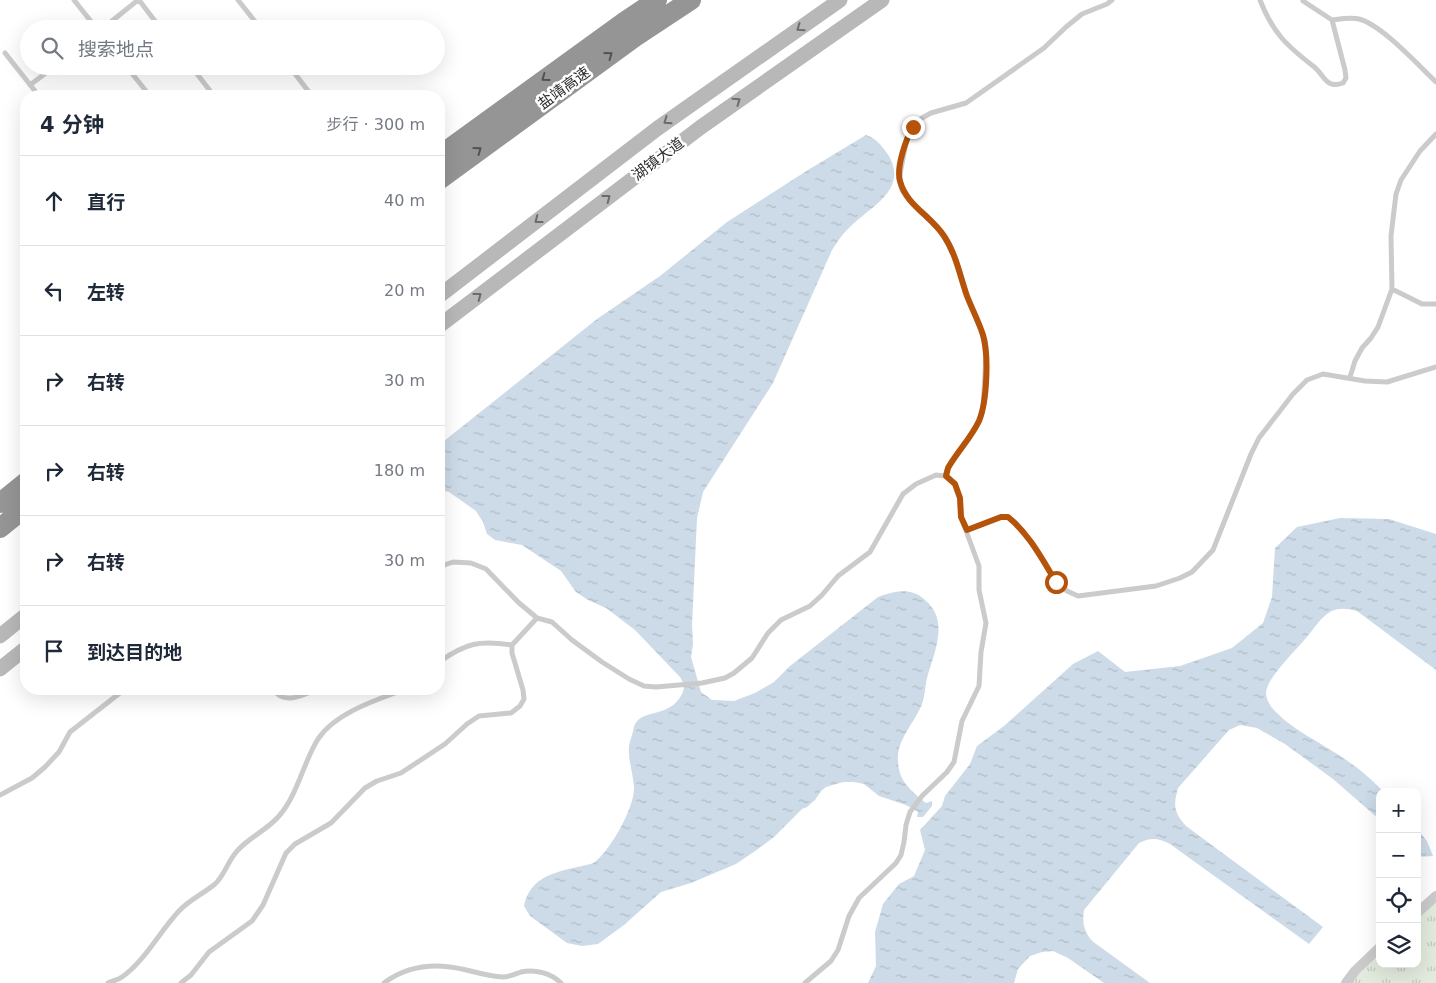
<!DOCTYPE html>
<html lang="zh">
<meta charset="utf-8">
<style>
body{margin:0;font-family:"DejaVu Sans","Noto Sans SC",sans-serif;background:#f6f6f7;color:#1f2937}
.controls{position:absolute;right:15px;bottom:15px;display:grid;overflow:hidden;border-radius:10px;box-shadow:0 5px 20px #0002}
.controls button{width:45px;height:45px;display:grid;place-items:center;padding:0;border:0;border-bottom:1px solid #e0e1e3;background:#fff;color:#1f2937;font:25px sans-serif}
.stop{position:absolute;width:15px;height:15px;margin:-11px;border:4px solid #b45309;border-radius:50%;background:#fff}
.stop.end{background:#b45309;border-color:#fff;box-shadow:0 1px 5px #0008}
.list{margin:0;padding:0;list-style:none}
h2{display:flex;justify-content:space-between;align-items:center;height:65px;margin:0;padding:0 20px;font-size:21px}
h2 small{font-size:16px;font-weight:400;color:#747a83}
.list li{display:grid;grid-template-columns:32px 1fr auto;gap:15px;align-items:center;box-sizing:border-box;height:90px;padding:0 20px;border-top:1px solid #e0e1e3}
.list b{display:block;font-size:19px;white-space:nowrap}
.list em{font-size:16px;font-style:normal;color:#747a83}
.icon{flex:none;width:28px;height:28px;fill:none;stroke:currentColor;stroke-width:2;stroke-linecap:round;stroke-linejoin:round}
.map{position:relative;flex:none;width:1436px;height:983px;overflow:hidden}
.search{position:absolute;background:#fff;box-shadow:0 5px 20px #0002;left:20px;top:20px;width:425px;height:55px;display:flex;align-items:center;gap:12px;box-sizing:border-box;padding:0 18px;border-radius:28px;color:#747a83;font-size:19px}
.panel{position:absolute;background:#fff;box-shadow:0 5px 20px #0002;left:20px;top:90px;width:425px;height:605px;border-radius:20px}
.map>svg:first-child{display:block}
</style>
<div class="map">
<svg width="1436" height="983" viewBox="0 0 1436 983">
<defs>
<pattern id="park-tufts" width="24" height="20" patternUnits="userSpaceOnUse" patternTransform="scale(1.25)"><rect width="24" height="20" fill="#e3eade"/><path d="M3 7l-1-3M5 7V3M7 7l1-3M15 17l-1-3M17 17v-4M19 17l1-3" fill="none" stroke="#c3c9bf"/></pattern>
<pattern id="water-ripples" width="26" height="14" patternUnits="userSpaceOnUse" patternTransform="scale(1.25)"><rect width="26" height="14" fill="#ccdbe7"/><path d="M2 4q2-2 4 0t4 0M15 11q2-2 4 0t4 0" fill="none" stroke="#b0bcc6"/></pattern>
</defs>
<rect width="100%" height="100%" fill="#fff"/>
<path fill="url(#park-tufts)" d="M1436,903V983H1350L1380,954V964H1417V919Z"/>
<path fill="url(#water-ripples)" d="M866,135C876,138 883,147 889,156C908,190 871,206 851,226C843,233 838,241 832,250L773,383L703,492L697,518L692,625L693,644L691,657L701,692L712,700L734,701L755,693L774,682L790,666L878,597C894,591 911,587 925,600C950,621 934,652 927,678C925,687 925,696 922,704C915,722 899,737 898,756C897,780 909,789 926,803L932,801V806L923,817H917L918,812L906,805L879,796L864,784L854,782H843L826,787L821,791L815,800L807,807L802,809L774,837L758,849L736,864L691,883L661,892L624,925L598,944L582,946L567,943L530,916L524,906C530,876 556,872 582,866C586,865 593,864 596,861C611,849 635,807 634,787C633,774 628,759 629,746C630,740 633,733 634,727C639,708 670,719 682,694C685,688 684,683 680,677L635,630L606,608L588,600L576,592L561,571L522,545L495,540L487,534L483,522L476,511L449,492L439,490V445L597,319L660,276L727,222L808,170Z
M1340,518L1389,519L1436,534V670L1357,611C1328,603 1323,618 1306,638C1296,650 1266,679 1266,693C1266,699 1270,706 1274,710C1293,731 1326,745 1349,762C1361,770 1373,781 1384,792H1380V820L1333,779L1285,744L1257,728L1240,725L1229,730L1178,788C1173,805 1174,813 1186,826L1323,927L1309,944L1170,844C1158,838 1151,837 1139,843L1084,910C1082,923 1084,931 1092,941L1150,983H1104L1068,958L1053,951L1042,952L1030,956L1018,969L1014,983H868L876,966L875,932L883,904L899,884L914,876L925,850L920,830L942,806L945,796L970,764L977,746L1004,726L1073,664L1098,651L1125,672L1180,666L1232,648L1263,623L1272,597L1275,548L1297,527Z
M1417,829L1427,841L1433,856L1417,857Z"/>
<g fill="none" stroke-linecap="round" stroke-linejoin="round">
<path stroke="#cbcbcb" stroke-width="5" d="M74,0L97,29
M139,0L161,29
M238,0L261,29
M1260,0C1273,33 1286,45 1313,66C1325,75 1325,89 1343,83L1346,78L1345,70L1332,20
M1303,1L1332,20C1340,19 1350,17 1359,19C1382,25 1418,65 1436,82
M102,29L138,0
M5,53L39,96
M126,66L150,96
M191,66L214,96
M289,66L312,96
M30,85L55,66
M1392,289L1422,304H1436
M1350,377L1355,361L1362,348L1371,338L1378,327L1392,289L1391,236L1396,194L1401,180L1420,151L1436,134
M945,476L948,468L969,438L979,421L983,407L986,357L983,335L967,296L956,260L944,236L928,217L909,200L902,190L899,179L907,138L913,127L922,118L931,113L966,103L1044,48L1066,27L1082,14L1107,4L1112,0
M967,530L1001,517H1008L1016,523L1033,544L1056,582L1067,591L1078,596L1156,586L1180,578L1192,572L1213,550L1251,454L1259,438L1293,394L1307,380L1323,374L1365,381L1387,382L1436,367
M439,575L444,565L453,562L471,563L486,569L518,602L537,618L552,622L572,640L602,662L629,679L644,686L656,687L702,683L725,678L734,673L752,658L768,633L781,620L810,606L822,595L838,576L870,552L903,494L916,484L936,475L945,476L955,484L960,498L961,517L979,566V590L986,623L981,652L979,686L962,721L954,762L947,772L922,796L910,812L906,825L904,842L901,855L896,863L859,898L849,916L838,950L831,961L805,983
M439,662C466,643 479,640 512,645L537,618
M273,689C284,706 303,695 318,689
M0,795L32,778L45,767L59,752L70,732L125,689
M108,983C112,981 118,980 122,977C144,962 160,931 179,911C189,900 203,894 215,884C225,875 228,860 238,850C250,837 267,830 279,816C298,794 303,763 318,739C334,715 370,702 395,693L401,689
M181,983L191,975L209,952L252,921L263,905L286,853L295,844L331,823L365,788L377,781L401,773L445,744L467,724L479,716L511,713L520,706L524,699L523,690L512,653V645
M384,983C403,969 426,964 450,967C468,969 484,976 503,977C509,977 515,974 521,972C535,969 551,973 561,983"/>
<path stroke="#cbcbcb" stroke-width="10" d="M1417,913L1436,896
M1346,983L1355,971L1380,947"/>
<path stroke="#b8b8b8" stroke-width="15" d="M439,296L658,128L840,0
M439,326L701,127L882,0
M0,636L26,615
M0,669L26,648"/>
<path stroke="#959595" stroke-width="20" d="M439,156L624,22L657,0
M439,180L635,37L691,0
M0,503L26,482
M0,528L26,507"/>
</g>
<defs><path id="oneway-chevron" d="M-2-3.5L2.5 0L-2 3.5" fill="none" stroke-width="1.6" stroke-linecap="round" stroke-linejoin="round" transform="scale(1.25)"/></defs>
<g stroke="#6c6c6c">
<use href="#oneway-chevron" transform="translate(800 28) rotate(145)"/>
<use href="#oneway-chevron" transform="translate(737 101) rotate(-35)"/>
<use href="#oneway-chevron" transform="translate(667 121) rotate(145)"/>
<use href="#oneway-chevron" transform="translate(607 198) rotate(-37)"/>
<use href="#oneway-chevron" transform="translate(538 220) rotate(143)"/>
<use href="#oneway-chevron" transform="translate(478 296) rotate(-37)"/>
</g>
<g stroke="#525252">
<use href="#oneway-chevron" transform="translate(609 55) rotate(-36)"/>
<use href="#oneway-chevron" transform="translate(545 78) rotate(144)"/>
<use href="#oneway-chevron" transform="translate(478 150) rotate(-36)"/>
</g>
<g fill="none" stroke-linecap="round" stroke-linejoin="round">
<path stroke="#b45309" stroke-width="6" d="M913,127C906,139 896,167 900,181C906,205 931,216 944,236C956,254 960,276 967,296C972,309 979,322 983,335C989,355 987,402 979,421C971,438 957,452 948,468L946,476L955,484L960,498L961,517L967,530L1001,517H1008C1029,534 1042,559 1056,582"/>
</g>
<g text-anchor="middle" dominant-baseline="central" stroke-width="5" stroke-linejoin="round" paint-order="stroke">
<g font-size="15" fill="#2e2e2e" stroke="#fff">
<text transform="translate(564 88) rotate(-36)">盐靖高速</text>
<text transform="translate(658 159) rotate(-37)">湖镇大道</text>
</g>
</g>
</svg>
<div class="controls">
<button>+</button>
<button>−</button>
<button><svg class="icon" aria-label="locate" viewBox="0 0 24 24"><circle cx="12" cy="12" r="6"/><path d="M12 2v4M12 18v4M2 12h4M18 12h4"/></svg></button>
<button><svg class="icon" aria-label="layers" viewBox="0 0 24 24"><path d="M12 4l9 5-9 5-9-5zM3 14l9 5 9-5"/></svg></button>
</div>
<div class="stop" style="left:1056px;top:582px"></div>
<div class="stop end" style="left:913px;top:127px"></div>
<div class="search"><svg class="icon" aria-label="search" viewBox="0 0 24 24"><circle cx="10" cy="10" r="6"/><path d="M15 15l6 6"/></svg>搜索地点</div>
<section class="panel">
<h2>4 分钟<small>步行 · 300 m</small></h2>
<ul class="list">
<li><svg class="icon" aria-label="ahead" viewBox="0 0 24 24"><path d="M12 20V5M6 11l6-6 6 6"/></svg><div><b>直行</b></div><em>40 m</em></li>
<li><svg class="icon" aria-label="left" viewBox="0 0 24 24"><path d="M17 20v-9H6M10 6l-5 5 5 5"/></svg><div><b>左转</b></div><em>20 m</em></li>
<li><svg class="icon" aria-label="right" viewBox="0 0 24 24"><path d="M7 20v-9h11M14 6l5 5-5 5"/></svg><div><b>右转</b></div><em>30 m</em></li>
<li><svg class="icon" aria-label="right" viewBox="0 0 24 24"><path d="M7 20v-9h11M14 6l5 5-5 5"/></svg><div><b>右转</b></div><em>180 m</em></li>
<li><svg class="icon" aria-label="right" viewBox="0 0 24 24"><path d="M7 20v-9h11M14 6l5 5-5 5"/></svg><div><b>右转</b></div><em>30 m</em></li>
<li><svg class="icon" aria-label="arrive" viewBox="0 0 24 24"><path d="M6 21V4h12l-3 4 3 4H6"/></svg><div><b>到达目的地</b></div></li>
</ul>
</section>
</div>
